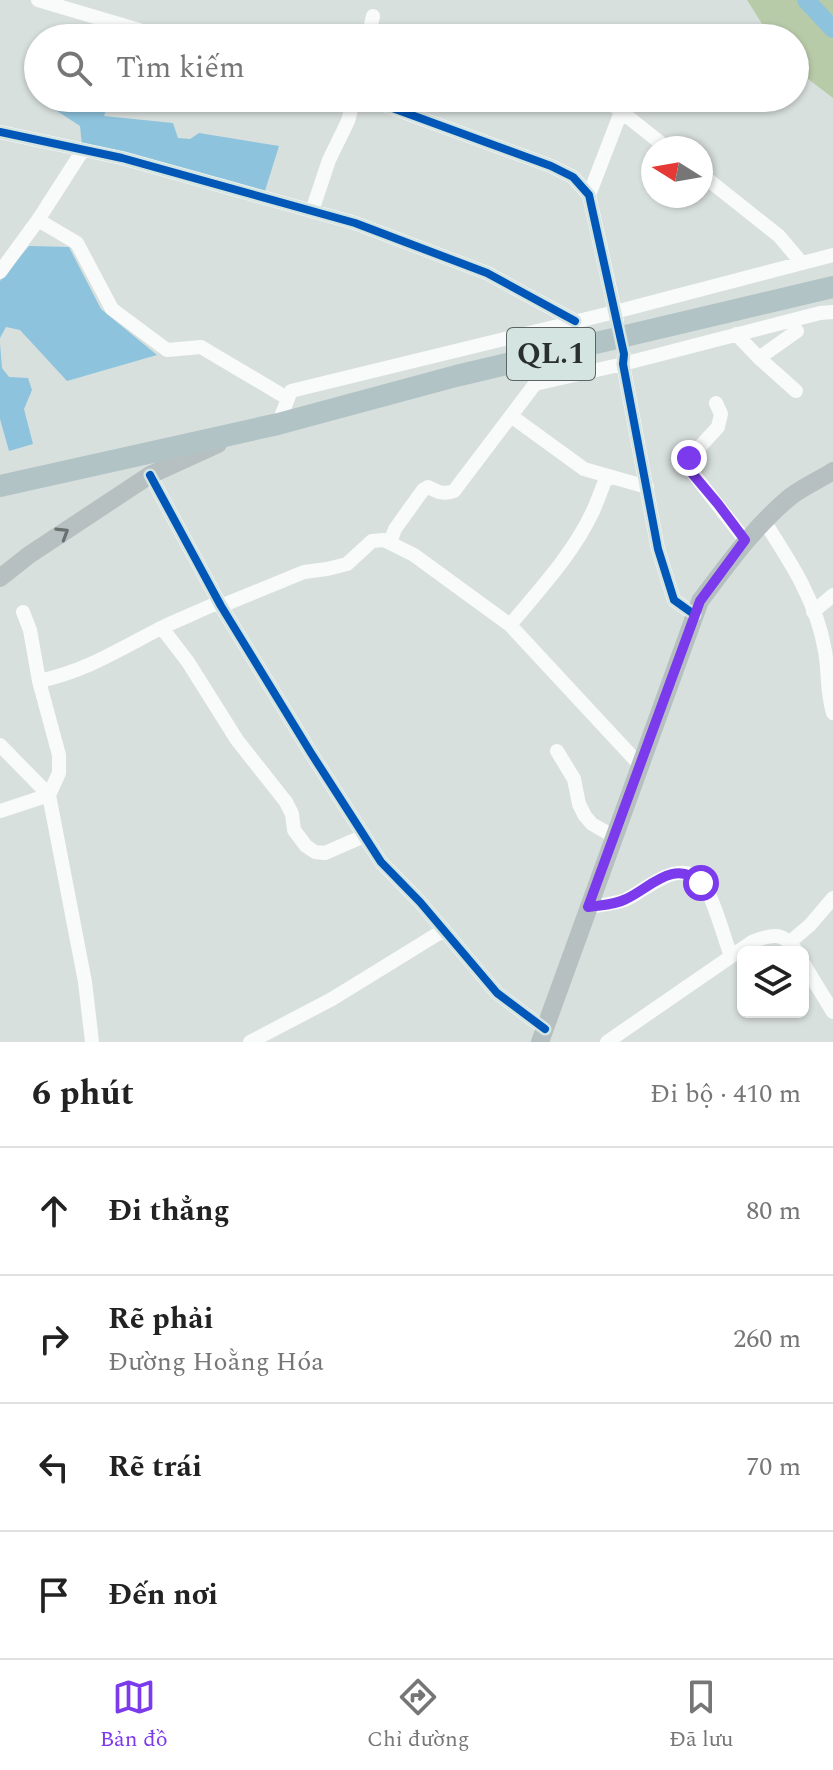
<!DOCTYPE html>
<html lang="vi">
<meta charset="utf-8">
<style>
body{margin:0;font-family:Spectral,serif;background:#f6f6f6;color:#222}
.controls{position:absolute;right:24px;bottom:24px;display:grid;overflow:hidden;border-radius:12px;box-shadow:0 2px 6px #0004}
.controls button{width:72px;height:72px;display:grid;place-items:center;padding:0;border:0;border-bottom:2px solid #e0e0e0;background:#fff;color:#222;font:40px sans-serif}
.compass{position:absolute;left:641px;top:136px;width:72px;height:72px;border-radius:50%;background:#fff;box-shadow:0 2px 6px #0004;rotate:281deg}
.stop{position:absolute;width:24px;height:24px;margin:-18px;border:6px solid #7c3aed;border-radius:50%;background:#fff}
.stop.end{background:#7c3aed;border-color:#fff;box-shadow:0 2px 8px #0008}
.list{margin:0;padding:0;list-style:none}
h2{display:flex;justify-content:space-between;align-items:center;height:104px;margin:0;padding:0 32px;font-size:34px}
h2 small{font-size:26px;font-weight:400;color:#767676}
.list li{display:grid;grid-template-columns:52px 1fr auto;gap:24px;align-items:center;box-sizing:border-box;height:128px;padding:0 32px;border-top:2px solid #e0e0e0}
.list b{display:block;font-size:30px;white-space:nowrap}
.list p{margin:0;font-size:26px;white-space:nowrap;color:#767676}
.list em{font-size:26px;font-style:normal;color:#767676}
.icon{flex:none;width:44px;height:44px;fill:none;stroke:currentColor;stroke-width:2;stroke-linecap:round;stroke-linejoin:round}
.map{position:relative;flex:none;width:833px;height:1042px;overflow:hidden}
.search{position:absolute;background:#fff;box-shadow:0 2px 6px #0004;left:24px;right:24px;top:24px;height:88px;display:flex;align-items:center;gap:20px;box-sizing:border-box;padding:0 28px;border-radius:44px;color:#767676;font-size:30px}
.sheet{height:616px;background:#fff}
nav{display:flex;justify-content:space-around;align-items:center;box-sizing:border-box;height:112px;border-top:2px solid #e0e0e0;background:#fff;font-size:22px;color:#767676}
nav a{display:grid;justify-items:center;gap:4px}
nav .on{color:#7c3aed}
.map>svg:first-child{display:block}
</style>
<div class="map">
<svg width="833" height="1042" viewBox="0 0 833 1042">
<rect width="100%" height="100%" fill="#d8e0de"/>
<path fill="#b8cba9" d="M747,0H833V98L795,69V38H771Z"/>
<path fill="#8ec3dd" d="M54,98H110L104,116L173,123L178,138L190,139L199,133L279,146L264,194L82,146L80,126L54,109Z
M29,246L69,247L101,309L157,355L67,381L20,330L6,327L0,338V281Z
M0,343L2,368L9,377L28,378L32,390L24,409L33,444L9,451L0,419Z"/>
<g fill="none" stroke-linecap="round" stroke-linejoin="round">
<path stroke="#8ec3dd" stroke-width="18" d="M806,0L833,29"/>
<path stroke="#f9fafa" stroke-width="14" d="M38,0L166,38
M368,38L373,16
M365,98L551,166L573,177L589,195L617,321
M604,98L667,148
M0,132L122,158L355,223L487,273L575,321
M701,174L779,236L801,262
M589,195L621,112
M312,211L329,160L348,121L354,98
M38,220L77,243L112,309L167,350L201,347L287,398
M0,272L38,220L83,150
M736,334L759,358L796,391
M624,355L623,364L658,549L674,600L695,615
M759,358L797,331
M716,403L721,414L718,427L685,463L745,540
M511,416L584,469L647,487
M278,424L291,391L615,312L833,255
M150,475L221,606L311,753L381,862L420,902L497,993L545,1029
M764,521C790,561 817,602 825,651C829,673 826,689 833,713
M390,543L395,529L423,490L428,487C438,492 443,495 454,491L535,384L623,364L820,313L833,312
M221,606L304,572L327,569L347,564L372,541L384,540L414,555L510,625L639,764
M813,612L833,595
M510,625C540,589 573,554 593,511C598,500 602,488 607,476
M162,628L188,662L237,740L286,802L292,814L294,830L306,846L315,852L325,853L364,836
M39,681C86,671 118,650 161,628C180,619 200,611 219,602
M0,745L49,795L85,982L92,1042
M557,751L574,779L579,804L585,816L592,824L613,836
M0,811L49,795L59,773V755L39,681L30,630L23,612
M588,907C600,905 614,904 625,900C647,890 681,854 704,885C714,899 724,938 731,956
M790,942L810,925L833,898
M803,963L833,1012
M250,1042L332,999L444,930
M607,1042L752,942C773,933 784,932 797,952"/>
<path stroke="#b7c0c1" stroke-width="18" d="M0,578L29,555L150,475L218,444
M540,1042L700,601C728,564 754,527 790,497C803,487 819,480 833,471"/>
<path stroke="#b2c3c5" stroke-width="22" d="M0,486L278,424L456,376L833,287"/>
<g stroke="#d4e4e0" stroke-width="13">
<path id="cycleway" d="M365,98L551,166L573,177L589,195L624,354L623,364L658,549L674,600L695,615
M0,132L122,158L355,223L487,273L575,321
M150,475L221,606L311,753L381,862L420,902L497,993L545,1029"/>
</g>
<use href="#cycleway" stroke="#0057b8" stroke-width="8"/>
</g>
<defs><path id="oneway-chevron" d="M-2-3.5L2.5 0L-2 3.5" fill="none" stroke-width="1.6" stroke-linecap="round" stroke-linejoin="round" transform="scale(2)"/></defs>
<use stroke="#697070" href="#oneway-chevron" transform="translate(63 533) rotate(-32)"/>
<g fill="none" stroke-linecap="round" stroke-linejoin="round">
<path stroke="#7c3aed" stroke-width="10" d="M689,458L685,463L686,466L718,504L745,540L700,601L588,907C600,905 615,905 626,899C650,888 674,858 701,883"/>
</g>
<g text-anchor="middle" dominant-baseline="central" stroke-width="8" stroke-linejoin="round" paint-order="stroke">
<rect fill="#d4e4e0" stroke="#5c6563" stroke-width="2" x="507" y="328" width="88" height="52" rx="6"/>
<g font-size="30" font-weight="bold" fill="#292f2e">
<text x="551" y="354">QL.1</text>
</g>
</g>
</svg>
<div class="controls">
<button><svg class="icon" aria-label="layers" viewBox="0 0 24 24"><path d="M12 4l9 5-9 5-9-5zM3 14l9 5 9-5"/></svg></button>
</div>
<svg class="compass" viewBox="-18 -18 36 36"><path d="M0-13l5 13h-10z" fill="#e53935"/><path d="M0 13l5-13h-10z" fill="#767676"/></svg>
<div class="stop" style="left:701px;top:883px"></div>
<div class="stop end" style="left:689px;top:458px"></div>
<div class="search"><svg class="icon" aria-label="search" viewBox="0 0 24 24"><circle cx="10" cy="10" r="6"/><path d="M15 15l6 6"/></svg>Tìm kiếm</div>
</div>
<section class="sheet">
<h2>6 phút<small>Đi bộ · 410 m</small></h2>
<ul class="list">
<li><svg class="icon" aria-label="ahead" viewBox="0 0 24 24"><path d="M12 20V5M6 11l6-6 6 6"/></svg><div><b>Đi thẳng</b></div><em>80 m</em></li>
<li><svg class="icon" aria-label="right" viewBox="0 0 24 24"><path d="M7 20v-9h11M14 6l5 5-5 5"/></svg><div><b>Rẽ phải</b><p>Đường Hoằng Hóa</p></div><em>260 m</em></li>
<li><svg class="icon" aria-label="left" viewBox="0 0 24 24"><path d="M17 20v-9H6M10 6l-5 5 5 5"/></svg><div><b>Rẽ trái</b></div><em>70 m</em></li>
<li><svg class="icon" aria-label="arrive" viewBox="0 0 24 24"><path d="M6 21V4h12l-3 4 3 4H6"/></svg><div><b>Đến nơi</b></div></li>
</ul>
</section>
<nav>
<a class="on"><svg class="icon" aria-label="map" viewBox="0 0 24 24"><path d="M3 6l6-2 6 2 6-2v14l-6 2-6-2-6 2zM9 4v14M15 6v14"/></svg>Bản đồ</a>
<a><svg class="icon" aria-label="directions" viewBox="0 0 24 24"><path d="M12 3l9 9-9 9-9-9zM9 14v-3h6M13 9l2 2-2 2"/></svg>Chỉ đường</a>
<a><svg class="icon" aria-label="saved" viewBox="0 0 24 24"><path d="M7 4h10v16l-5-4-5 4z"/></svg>Đã lưu</a>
</nav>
